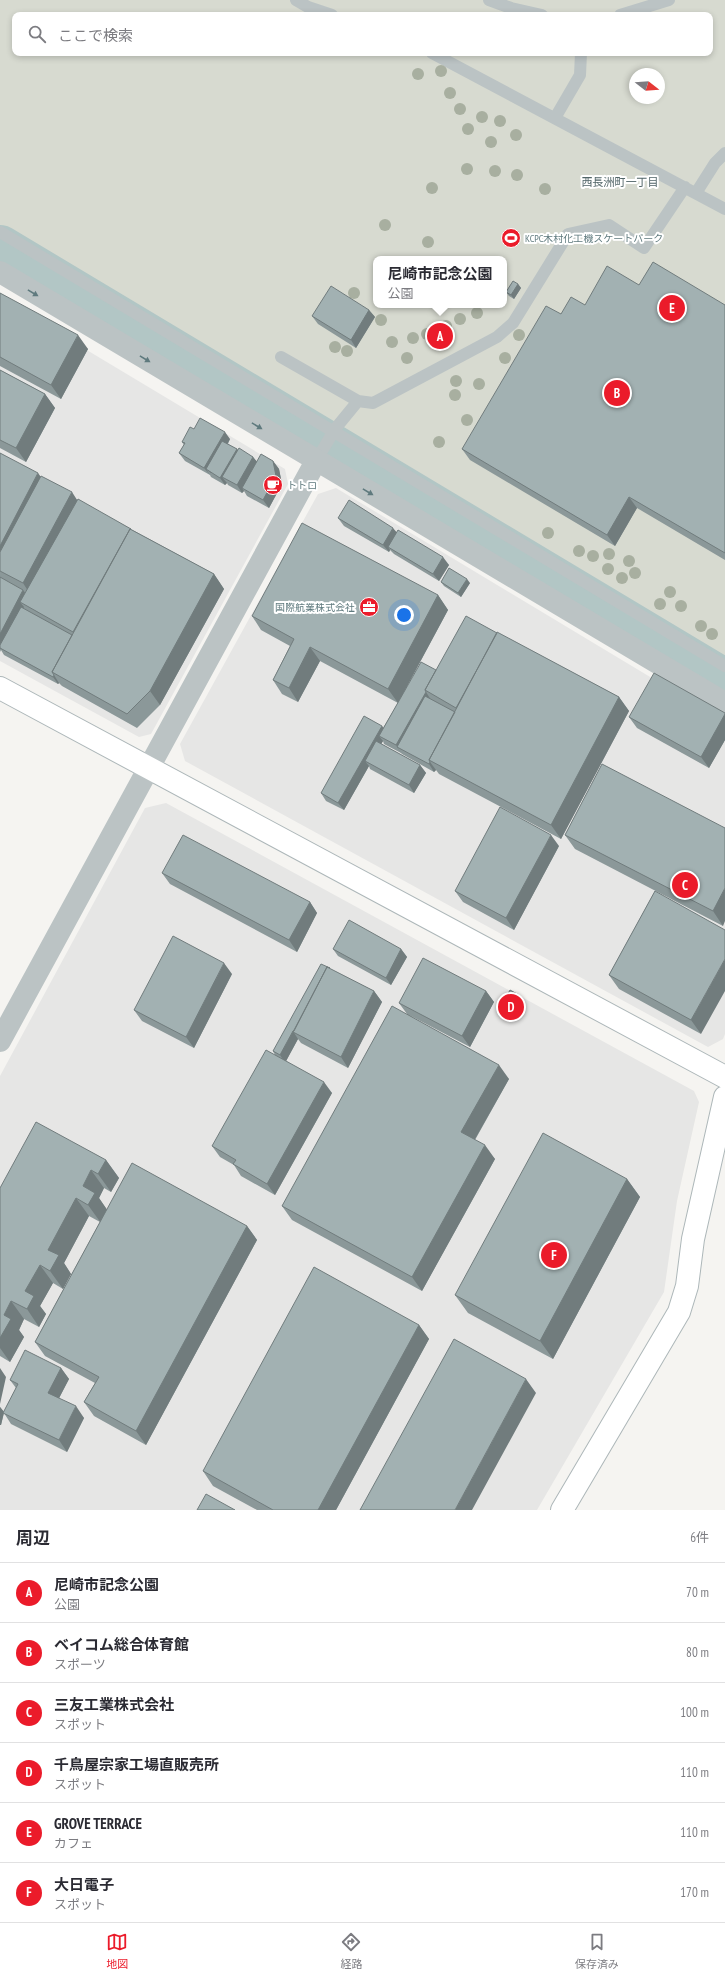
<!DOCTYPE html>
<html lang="ja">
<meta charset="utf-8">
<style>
body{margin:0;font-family:"PT Sans Narrow","Noto Sans JP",sans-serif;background:#f7f7f7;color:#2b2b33}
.compass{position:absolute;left:629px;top:68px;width:36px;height:36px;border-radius:50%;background:#fff;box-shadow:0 2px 6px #0003;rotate:107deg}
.you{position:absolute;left:404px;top:615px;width:14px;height:14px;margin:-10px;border:3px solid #fff;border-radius:50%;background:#1a73e8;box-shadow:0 0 0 6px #1a73e833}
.badge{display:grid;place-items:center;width:26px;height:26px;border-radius:50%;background:#eb1b2a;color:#fff;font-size:13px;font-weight:700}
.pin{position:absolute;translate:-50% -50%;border:2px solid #fff;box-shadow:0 1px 4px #0006}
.popup{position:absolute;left:373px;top:256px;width:134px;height:52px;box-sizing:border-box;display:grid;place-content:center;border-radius:8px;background:#fff;filter:drop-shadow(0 1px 3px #0005);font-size:13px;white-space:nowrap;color:#7c7c81}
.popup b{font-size:15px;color:#2b2b33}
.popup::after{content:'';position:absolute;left:50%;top:100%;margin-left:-8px;border:8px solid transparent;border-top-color:#fff}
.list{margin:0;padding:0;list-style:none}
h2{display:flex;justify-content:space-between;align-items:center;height:52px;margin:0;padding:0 16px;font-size:17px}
h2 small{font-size:13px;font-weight:400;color:#7c7c81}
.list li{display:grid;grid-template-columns:26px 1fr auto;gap:12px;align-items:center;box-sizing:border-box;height:60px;padding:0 16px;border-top:1px solid #e1e1e2}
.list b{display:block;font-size:15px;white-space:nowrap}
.list p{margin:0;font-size:13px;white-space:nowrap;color:#7c7c81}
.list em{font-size:13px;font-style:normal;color:#7c7c81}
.icon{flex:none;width:22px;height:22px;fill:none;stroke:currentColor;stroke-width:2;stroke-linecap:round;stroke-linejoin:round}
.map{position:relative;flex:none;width:725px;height:1510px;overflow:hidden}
.search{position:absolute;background:#fff;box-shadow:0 2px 6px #0003;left:12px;right:12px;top:12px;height:44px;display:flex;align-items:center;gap:10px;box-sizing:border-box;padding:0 14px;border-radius:8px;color:#7c7c81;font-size:15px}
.sheet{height:412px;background:#fff}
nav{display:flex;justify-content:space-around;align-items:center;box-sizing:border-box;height:56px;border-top:1px solid #e1e1e2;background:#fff;font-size:11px;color:#7c7c81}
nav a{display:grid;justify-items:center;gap:2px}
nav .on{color:#eb1b2a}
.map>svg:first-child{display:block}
</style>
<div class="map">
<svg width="725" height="1510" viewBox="0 0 725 1510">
<rect width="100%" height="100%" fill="#f5f4f1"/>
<path fill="#e6e6e5" d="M0,298L285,469L288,484L151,734L139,737L0,661Z
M336,488L725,722V1034L723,1039L708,1047L185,761L180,744L318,494Z
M166,803L694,1091L699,1102L677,1201L664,1292L537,1510H0V1076L145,808Z"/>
<path fill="#d7dad0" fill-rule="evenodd" d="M0,0H725V685L568,594L471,533L444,510L307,423L254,395L0,242ZM15,15H710V53H15ZM635,74H659V98H635ZM376,259H504V305H376Z"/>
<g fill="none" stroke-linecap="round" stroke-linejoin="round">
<path stroke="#b2c6c5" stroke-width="46" d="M0,248L725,682"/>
<g stroke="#adb7b9" stroke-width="24">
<path id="secondary" d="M0,688L725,1077
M562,1510L679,1312L687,1286L693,1239L725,1097"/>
</g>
<path stroke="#bbc3c4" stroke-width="12" d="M296,0L308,7L332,15
M489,0L511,8L542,15
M620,15L669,0
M432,53L725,209
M555,118L580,75L581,53
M696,193L715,163L725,153
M0,232L725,666
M281,357L358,401L373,403L497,337L513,323L568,234L609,225L644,248L685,187
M316,461L335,429L358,401"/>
<path stroke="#bbc3c4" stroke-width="22" d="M0,272L725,703
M0,1041L316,461"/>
<use href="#secondary" stroke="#fff" stroke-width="22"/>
</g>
<g fill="#a8afa0">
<circle cx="441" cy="71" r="6"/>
<circle cx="418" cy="74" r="6"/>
<circle cx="450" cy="93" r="6"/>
<circle cx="460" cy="109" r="6"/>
<circle cx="482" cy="117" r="6"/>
<circle cx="500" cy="121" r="6"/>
<circle cx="468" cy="129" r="6"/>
<circle cx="516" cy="135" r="6"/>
<circle cx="491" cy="142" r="6"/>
<circle cx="467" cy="169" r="6"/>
<circle cx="495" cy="171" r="6"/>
<circle cx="517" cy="175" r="6"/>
<circle cx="432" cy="188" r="6"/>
<circle cx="545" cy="189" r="6"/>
<circle cx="385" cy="225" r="6"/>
<circle cx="428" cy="242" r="6"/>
<circle cx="354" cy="293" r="6"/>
<circle cx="477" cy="313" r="6"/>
<circle cx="460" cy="319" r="6"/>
<circle cx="381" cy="320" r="6"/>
<circle cx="446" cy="326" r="6"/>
<circle cx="427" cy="334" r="6"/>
<circle cx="519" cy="335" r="6"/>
<circle cx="413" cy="338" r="6"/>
<circle cx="392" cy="342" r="6"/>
<circle cx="335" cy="347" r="6"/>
<circle cx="347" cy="351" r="6"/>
<circle cx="407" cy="358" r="6"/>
<circle cx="505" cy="358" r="6"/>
<circle cx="456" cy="381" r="6"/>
<circle cx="479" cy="384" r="6"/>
<circle cx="455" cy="395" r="6"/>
<circle cx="467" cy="420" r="6"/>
<circle cx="439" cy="442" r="6"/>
<circle cx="548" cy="533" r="6"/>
<circle cx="579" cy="551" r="6"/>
<circle cx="609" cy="554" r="6"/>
<circle cx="593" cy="556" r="6"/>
<circle cx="629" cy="561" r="6"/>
<circle cx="608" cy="569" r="6"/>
<circle cx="635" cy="573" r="6"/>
<circle cx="622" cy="578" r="6"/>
<circle cx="670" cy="592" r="6"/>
<circle cx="660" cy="604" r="6"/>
<circle cx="681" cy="606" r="6"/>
<circle cx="701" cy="626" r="6"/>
<circle cx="712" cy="634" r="6"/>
</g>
<path fill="#8b9899" d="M518,284L521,288L514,299L509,296L506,292Z
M639,285L725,305V560L637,508L615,546L470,460L462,449L561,314L585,305Z
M0,293L88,349L61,399L0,366Z
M369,310L375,317L356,348L318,324L312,316Z
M0,370L45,394L55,408L26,462L0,448Z
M194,429L230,439L228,444L237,449L238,450L253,457L257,462L273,461L279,469L282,484L269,508L247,496L244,491L242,493L228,485L227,483L225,485L211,477L210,475L185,461L179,453L184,445L182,442Z
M0,453L41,477L77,500L214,574L224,589L160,705L137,728L62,686L59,683L58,684L4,655L1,650L0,652Z
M338,518L397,533L449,565L439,581L394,554L390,550L389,552L344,526Z
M441,582L470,583L461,597L444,586Z
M438,595L448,610L405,690L497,633L619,697L629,711L561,839L439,774L436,770L434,772L402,754L401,753L384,744L383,741L381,744L420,765L426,773L414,793L370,769L369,766L344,810L326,801L321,793L382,726L383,728L398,703L320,661L298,702L282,694L273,680L290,646L261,630L252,616Z
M725,713V740L709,768L637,728L629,717Z
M725,828L723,926L575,849L565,835Z
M559,846L514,930L463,902L455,891Z
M162,873L310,902L317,913L297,952L170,884Z
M655,891L701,1034L619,989L609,975Z
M333,949H401L407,957L391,985L338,956Z
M330,969L374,991L382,1002L348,1068L301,1043L298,1039L286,1061L332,1093L275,1195L241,1176L234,1165L220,1157L212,1146L275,1055L273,1051Z
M232,974L194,1048L142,1021L134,1010Z
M486,991L494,1002L470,1047L409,1015L509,1079L475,1140L495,1159L422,1291L292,1220L282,1206L407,1014L399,1003Z
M522,999L510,1020L501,1014L499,1010Z
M106,1160L119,1178L111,1192L104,1188L99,1198L107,1210L247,1226L257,1240L146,1445L94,1416L84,1402L95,1383L45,1356L35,1342L100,1222L89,1216L64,1263L71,1274L63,1289L53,1283L40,1306L46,1314L39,1327L24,1319L19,1330L24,1337L10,1362L0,1356V1188Z
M627,1179L640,1197L553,1359L468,1313L455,1295Z
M419,1325L429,1339L336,1510H257L213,1486L203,1471Z
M61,1368L69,1379L59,1398L84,1418L67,1452L11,1424L4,1413L1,1425H0V1407L4,1412L16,1388L10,1380Z"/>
<path fill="#717c7d" d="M518,284L521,288L514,299L511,295Z
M369,310L375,317L356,348L351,340Z
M78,335L88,349L61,399L51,385Z
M45,394L55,408L26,462L16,448Z
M225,432L230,439L211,473L206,469L210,475L204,468Z
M237,449L242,457L222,477L227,483L225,485L220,478Z
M253,457L259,464L242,488L244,491L242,493L237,485Z
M273,461L279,469L282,484L269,508L263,500Z
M38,473L46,484L0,571V546Z
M72,492L79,503L30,594L23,583Z
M629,497L637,508L615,546L607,535Z
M393,528L399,535L388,547L390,550L389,552L383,545Z
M443,557L449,565L439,581L433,574Z
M214,574L224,589L160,705L150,691Z
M467,579L470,583L461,597L458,593Z
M23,590L29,598L20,602L24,607L2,649L0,648V634Z
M438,595L448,610L398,703L388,689Z
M310,647L320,661L298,702L289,688Z
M54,675L59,683L58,684L53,677Z
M426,692L431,700L397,747L401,753L396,745Z
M619,697L629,711L561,839L551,825Z
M725,714V740L709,768L701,757Z
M382,726L387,733L379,736L383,741L370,764L365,761L369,766L344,810L338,803Z
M430,762L436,770L434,772L429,764Z
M420,765L426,773L414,793L409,785Z
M551,835L559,846L514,930L506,918Z
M725,888V921L723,926L713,911Z
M310,902L317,913L297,952L289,940Z
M401,949L407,957L391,985L386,978Z
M725,959V991L701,1034L691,1020Z
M224,963L232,974L194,1048L186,1037Z
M374,991L382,1002L348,1068L341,1057Z
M486,991L494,1002L470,1047L462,1036Z
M519,995L522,999L510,1020L507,1016Z
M293,1031L298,1039L285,1063L280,1055Z
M499,1065L509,1079L471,1146L461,1132Z
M324,1082L332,1093L275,1195L267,1184Z
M485,1145L495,1159L422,1291L412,1277Z
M106,1160L119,1178L111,1192L98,1174Z
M91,1170L104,1188L99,1198L108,1211L101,1223L88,1205L83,1186Z
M627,1179L640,1197L553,1359L540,1341Z
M76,1198L89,1216L64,1263L71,1274L63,1289L50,1271L48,1250Z
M247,1226L257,1240L146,1445L136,1431Z
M40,1265L53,1283L40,1306L46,1314L39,1327L27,1309L25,1291Z
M11,1301L24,1319L19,1330L24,1337L10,1362L0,1348V1338L4,1315Z
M419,1325L429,1339L336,1510H318Z
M0,1368L6,1377L0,1404Z
M61,1368L69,1379L56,1404L48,1393Z
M526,1379L536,1393L472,1510H455Z
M76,1406L84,1418L67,1452L59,1440Z
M0,1407L4,1412L1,1425H0Z"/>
<path fill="#a2b1b2" stroke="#717c7d" d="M653,262L725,305V553L629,497L607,535L462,449L546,306L561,314L571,297L585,305L607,266L639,285Z
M513,281L518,284L511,295L506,292Z
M331,286L369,310L351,340L312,316Z
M0,293L78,335L51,385L0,357Z
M0,370L45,394L16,448L0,440Z
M200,418L225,432L204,468L179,453L185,443L182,442L190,427L194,429Z
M222,441L237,449L220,478L206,469Z
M239,448L253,457L237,485L222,477Z
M0,453L38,473L0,546Z
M261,454L273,461L276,476L263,500L242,488Z
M41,476L72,492L23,583L0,571V552Z
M78,499L131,529H130L73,632L20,602Z
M349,500L393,528L383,545L338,518Z
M302,523L438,595L388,689L310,647L289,688L273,680L294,639L252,616Z
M130,529L214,574L150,691L127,714L52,672Z
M398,530L443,557L433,574L388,547Z
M449,568L467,579L458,593L441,582Z
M0,577L23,590L0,634Z
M21,607L72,635L52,672L54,675L53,677L0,648V645Z
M466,616L497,633L456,708L425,690Z
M497,632L619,697L551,825L429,760Z
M421,662L436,670L425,690L426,692L396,745L379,736Z
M654,673L725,713V714L701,757L629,717Z
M425,696L455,712L429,760L430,762L429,764L397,747Z
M364,716L382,726L338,803L321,793Z
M376,741L420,765L409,785L365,761Z
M602,764L725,828V888L713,911L565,835Z
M500,807L551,835L506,918L455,891Z
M183,835L310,902L289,940L162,873Z
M655,891L725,930V959L691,1020L609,975Z
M349,920L401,949L386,978L333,949Z
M173,936L224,963L186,1037L134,1010Z
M423,958L486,991L462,1036L399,1003Z
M321,964L330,968L327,967L294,1031H293L280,1055L273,1051Z
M327,967L374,991L341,1057L293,1032Z
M510,990L519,995L507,1016L499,1010Z
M392,1006L499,1065L461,1132L485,1145L412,1277L282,1206Z
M266,1050L324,1082L267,1184L233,1164L236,1160L212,1146Z
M36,1122L106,1160L98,1174L91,1170L83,1186L95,1193L88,1205L76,1198L48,1250L59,1255L50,1271L40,1265L25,1291L34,1296L27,1309L11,1301L4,1315L11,1319L0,1338V1188Z
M543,1133L627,1179L540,1341L455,1295Z
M132,1163L247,1226L136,1431L84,1402L99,1377L35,1342Z
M314,1267L419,1325L318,1510H273L203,1471Z
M454,1339L526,1379L455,1510H360Z
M25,1350L61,1368L48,1393L76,1406L59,1440L3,1413L18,1384L10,1380Z
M206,1494L235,1510H197Z"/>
<defs><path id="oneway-solid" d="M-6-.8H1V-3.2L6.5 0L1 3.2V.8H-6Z"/></defs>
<g fill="#5f7a7e">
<use href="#oneway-solid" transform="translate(33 293) rotate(31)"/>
<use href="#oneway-solid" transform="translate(145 359) rotate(31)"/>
<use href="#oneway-solid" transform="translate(257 426) rotate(31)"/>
<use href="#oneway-solid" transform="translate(368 492) rotate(31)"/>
</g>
<defs>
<g id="stadium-disc" transform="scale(1)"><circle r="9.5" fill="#eb1b2a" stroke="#fff"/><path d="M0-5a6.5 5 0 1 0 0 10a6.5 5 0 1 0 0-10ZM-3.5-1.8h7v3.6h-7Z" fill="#fff"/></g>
<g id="cafe-disc" transform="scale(1)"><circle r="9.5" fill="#eb1b2a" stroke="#fff"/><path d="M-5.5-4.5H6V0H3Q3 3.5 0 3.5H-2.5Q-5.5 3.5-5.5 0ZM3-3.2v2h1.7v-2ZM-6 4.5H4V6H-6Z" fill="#fff"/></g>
<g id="office-disc" transform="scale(1)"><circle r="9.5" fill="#eb1b2a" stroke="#fff"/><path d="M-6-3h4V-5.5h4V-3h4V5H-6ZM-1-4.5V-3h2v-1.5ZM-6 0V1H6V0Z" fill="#fff"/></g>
</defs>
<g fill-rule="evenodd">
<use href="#stadium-disc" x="511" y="238"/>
<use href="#cafe-disc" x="273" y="485"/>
<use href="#office-disc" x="369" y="607"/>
</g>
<g text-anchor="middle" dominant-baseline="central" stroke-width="4" stroke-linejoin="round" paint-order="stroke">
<g font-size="10" fill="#5f7a7e" stroke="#fff" text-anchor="start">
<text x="525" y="238">KCPC木村化工機スケートパーク</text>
<text x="287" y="485">トトロ</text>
<text x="355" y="607" text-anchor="end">国際航業株式会社</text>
</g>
<g font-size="11" fill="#516568" stroke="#fff">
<text x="620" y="182">西長洲町一丁目</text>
</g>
</g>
</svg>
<svg class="compass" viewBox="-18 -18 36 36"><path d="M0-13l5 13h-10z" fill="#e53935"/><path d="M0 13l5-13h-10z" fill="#7c7c81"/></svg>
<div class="you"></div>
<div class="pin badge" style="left:440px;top:336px">A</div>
<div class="popup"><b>尼崎市記念公園</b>公園</div>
<div class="pin badge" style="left:617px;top:393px">B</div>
<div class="pin badge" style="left:685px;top:885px">C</div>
<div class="pin badge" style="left:511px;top:1007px">D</div>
<div class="pin badge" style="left:672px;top:308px">E</div>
<div class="pin badge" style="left:554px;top:1255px">F</div>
<div class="search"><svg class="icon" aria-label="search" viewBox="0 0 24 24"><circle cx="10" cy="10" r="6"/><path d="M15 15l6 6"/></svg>ここで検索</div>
</div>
<section class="sheet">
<h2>周辺<small>6件</small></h2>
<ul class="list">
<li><span class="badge">A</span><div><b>尼崎市記念公園</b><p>公園</p></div><em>70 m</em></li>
<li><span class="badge">B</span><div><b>ベイコム総合体育館</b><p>スポーツ</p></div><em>80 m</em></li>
<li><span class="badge">C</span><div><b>三友工業株式会社</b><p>スポット</p></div><em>100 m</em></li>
<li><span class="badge">D</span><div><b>千鳥屋宗家工場直販売所</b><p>スポット</p></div><em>110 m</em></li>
<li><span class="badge">E</span><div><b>GROVE TERRACE</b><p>カフェ</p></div><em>110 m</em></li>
<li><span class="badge">F</span><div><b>大日電子</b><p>スポット</p></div><em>170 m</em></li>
</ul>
</section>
<nav>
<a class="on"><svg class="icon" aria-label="map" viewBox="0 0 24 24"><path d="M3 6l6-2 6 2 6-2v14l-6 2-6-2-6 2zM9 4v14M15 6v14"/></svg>地図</a>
<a><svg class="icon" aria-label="directions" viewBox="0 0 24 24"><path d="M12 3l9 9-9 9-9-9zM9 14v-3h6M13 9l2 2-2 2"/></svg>経路</a>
<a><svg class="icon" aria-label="saved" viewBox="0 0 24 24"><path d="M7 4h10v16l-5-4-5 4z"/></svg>保存済み</a>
</nav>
